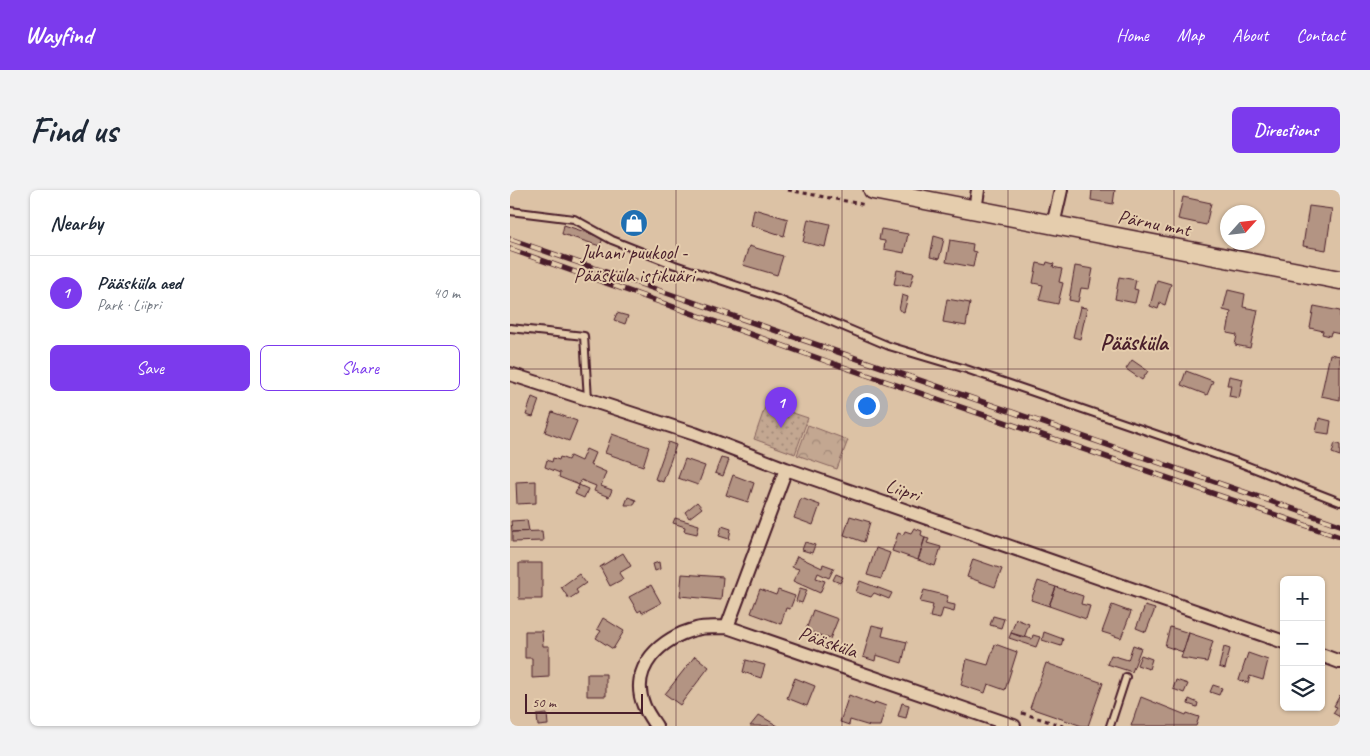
<!DOCTYPE html>
<meta charset="utf-8">
<style>
body{margin:0;font-family:Caveat,sans-serif;background:#f2f2f3;color:#1f2937}
.controls{position:absolute;right:15px;bottom:15px;display:grid;overflow:hidden;border-radius:8px;box-shadow:0 1px 4px #0004}
.controls button{width:45px;height:45px;display:grid;place-items:center;padding:0;border:0;border-bottom:1px solid #e0e1e3;background:#fff;color:#1f2937;font:25px sans-serif}
.compass{position:absolute;left:710px;top:15px;width:45px;height:45px;border-radius:50%;background:#fff;box-shadow:0 1px 4px #0004;rotate:63deg}
.scale{position:absolute;left:15px;bottom:12px;width:118px;box-sizing:border-box;padding-left:5px;border:2px solid #4a1f2b;border-top:0;font-size:14px;line-height:18px;white-space:nowrap;color:#4a1f2b;-webkit-text-stroke:4px #e5cdad;paint-order:stroke}
.you{position:absolute;left:356px;top:215px;width:18px;height:18px;margin:-12px;border:4px solid #fff;border-radius:50%;background:#1a73e8;box-shadow:0 0 0 8px #1a73e833}
.badge{display:grid;place-items:center;width:32px;height:32px;border-radius:50%;background:#7c3aed;color:#fff;font-size:16px;font-weight:700}
.pin{position:absolute;translate:-50% -41px;filter:drop-shadow(0 1px 2px #0008)}
.pin::after{content:'';position:absolute;top:26px;width:18px;height:15px;background:inherit;clip-path:polygon(0 0,100% 0,50% 100%)}
.list{margin:0;padding:0;list-style:none}
h2{display:flex;justify-content:space-between;align-items:center;height:65px;margin:0;padding:0 20px;font-size:21px}
h2 small{font-size:16px;font-weight:400;color:#747a83}
.list li{display:grid;grid-template-columns:32px 1fr auto;gap:15px;align-items:center;box-sizing:border-box;height:75px;padding:0 20px;border-top:1px solid #e0e1e3}
.list b{display:block;font-size:19px;white-space:nowrap}
.list p{margin:0;font-size:16px;white-space:nowrap;color:#747a83}
.list em{font-size:16px;font-style:normal;color:#747a83}
.actions{display:flex;gap:10px;padding:15px 20px}
.actions a{flex:1;padding:11px 0;border:1px solid #7c3aed;border-radius:8px;text-align:center;font-size:18px;color:#7c3aed}
.actions .main{background:#7c3aed;color:#fff}
.icon{flex:none;width:28px;height:28px;fill:none;stroke:currentColor;stroke-width:2;stroke-linecap:round;stroke-linejoin:round}
.map{position:relative;flex:none;width:830px;height:536px;overflow:hidden;border-radius:8px}
header{display:flex;align-items:center;gap:30px;box-sizing:border-box;height:70px;padding:0 25px;background:#7c3aed;color:#fff}
header strong{font-size:24px}
nav{display:flex;gap:28px;margin-inline-start:auto;font-size:18px}
.intro{display:flex;align-items:center;justify-content:space-between;box-sizing:border-box;height:120px;padding:0 30px}
h1{margin:0;font-size:35px}
.button{padding:12px 22px;border-radius:8px;background:#7c3aed;color:#fff;font-size:18px;font-weight:700}
main{display:flex;gap:30px;padding:0 30px}
aside{flex:1;background:#fff;border-radius:8px;box-shadow:0 1px 4px #0004}
.map>svg:first-child{display:block}
</style>
<header>
<strong>Wayfind</strong>
<nav><a>Home</a><a>Map</a><a>About</a><a>Contact</a></nav>
</header>
<div class="intro"><h1>Find us</h1><a class="button">Directions</a></div>
<main>
<aside>
<h2>Nearby<small></small></h2>
<ul class="list">
<li><span class="badge">1</span><div><b>Pääsküla aed</b><p>Park · Liipri</p></div><em>40 m</em></li>
</ul>
<div class="actions"><a class="main">Save</a><a>Share</a></div>
</aside>
<div class="map">
<svg width="830" height="536" viewBox="0 0 830 536">
<defs>
<pattern id="grass-dots" width="8" height="8" patternUnits="userSpaceOnUse" patternTransform="scale(1.25)"><rect width="8" height="8" fill="#c3a791"/><path d="M2 2h.1M6 6h.1" fill="none" stroke="#a08777" stroke-width="1.8" stroke-linecap="round"/></pattern>
<pattern id="forest-crowns" width="20" height="18" patternUnits="userSpaceOnUse" patternTransform="scale(1.25)"><rect width="20" height="18" fill="#c3a791"/><path d="M2 6a3 3 0 1 1 6 0M12 15a3 3 0 1 1 6 0" fill="none" stroke="#a08777"/></pattern>
</defs>
<rect width="100%" height="100%" fill="#dcc2a5"/>
<filter id="ink" filterUnits="userSpaceOnUse"><feTurbulence type="fractalNoise" baseFrequency=".02" numOctaves="2"/><feDisplacementMap in="SourceGraphic" scale="10" xChannelSelector="R" yChannelSelector="G"/><feConvolveMatrix kernelMatrix="1 2 1 2 8 2 1 2 1" color-interpolation-filters="sRGB"/></filter>
<g filter="url(#ink)">
<path fill="url(#grass-dots)" stroke="#86635e" d="M256,214L298,228L285,264L244,249Z"/>
<path fill="url(#forest-crowns)" stroke="#86635e" d="M298,235L338,250L327,279L287,265Z"/>
<path fill="#b39483" stroke="#4a1f2b" d="M582,0H605L603,14L581,10Z
M673,7L701,13L696,35L668,29Z
M799,16L822,19L816,60L793,56Z
M244,19L278,29L274,46L241,35Z
M298,29L320,34L315,57L293,52Z
M54,35L93,48L90,56L52,44Z
M371,39L398,44L394,63L374,59L375,51L369,50Z
M424,46L434,49L429,69L420,67Z
M440,50L463,54L462,61L466,62L463,77L436,72Z
M239,56L273,66L267,85L233,75Z
M537,72L544,74L543,77L552,79L549,92L553,93L548,114L529,110L533,95L523,93L527,73L536,75Z
M565,76L583,79L579,99L571,98L568,112L559,110Z
M387,80L404,83L400,97L384,94Z
M609,87L626,90L624,99L628,100L625,113L605,109Z
M647,90L661,94L655,115L650,113L648,119L640,116Z
M718,100L735,104L733,117L748,120L740,158L725,155L727,145L717,143L721,122L713,120Z
M392,105L398,107L394,122L389,120Z
M437,109L460,113L456,136L433,132Z
M804,116L830,121V144L821,142L820,146L812,144L813,141L800,138Z
M570,117L577,118L570,149L563,147Z
M107,123L118,126L115,134L104,130Z
M820,164L830,166V210L811,206Z
M622,170L638,181L632,190L616,179Z
M676,181L703,191L697,205L671,195Z
M719,186L733,189L729,208L719,206L721,195H717Z
M22,207L29,210L23,227L16,225Z
M42,222L67,231L59,251L35,242Z
M809,228L821,231L819,244L806,242Z
M102,244L139,257L133,276L95,263Z
M158,252L166,255L153,292L145,289Z
M825,253L830,255V266L822,263Z
M76,259L85,263L80,275L96,282L91,296L102,300L99,307L84,301L86,296L71,290L69,295L49,287L50,283L35,277L37,270L42,272L43,268L49,270L50,267L58,270L60,266L71,271Z
M211,268L219,270L213,286L205,283Z
M175,269L195,276L188,295L168,288Z
M223,285L244,293L238,312L216,305Z
M26,291V313L7,314L6,292Z
M69,295L78,299L74,308L65,304Z
M118,307L126,310L124,315H115Z
M291,308L310,315L303,335L284,328Z
M187,312L192,318L179,328L175,322Z
M340,326L360,332L354,352L334,345Z
M165,328L189,335L187,344L174,341L175,337L163,333Z
M17,330L19,341L2,342L1,331Z
M212,336L221,339L219,349L209,346Z
M404,338L412,341L411,345L415,347L408,370L382,361L388,343L393,345L395,341L401,343Z
M32,341L33,351L2,352V342Z
M415,348L419,349L417,353L431,357L425,376L408,370Z
M295,352L305,355L302,363L292,360Z
M366,358L380,363L371,389L357,385Z
M113,363L121,376L109,383L113,389L100,396L90,377Z
M287,366L312,378L313,374L324,378L319,388L308,383L306,388L315,391L310,403L283,391L289,379L282,377Z
M463,369L492,379L485,397L457,387Z
M149,372L150,379L145,381L143,374Z
M9,373H32V409H9Z
M69,384L76,393L66,400L68,403L59,409L51,397Z
M172,384L213,387L211,410L170,406Z
M326,384L333,387L330,393L323,390Z
M350,391L382,403L379,409L364,403L361,407L346,402Z
M528,391L546,397L539,416L521,410Z
M141,395L151,413L132,423L131,420L128,422L119,407Z
M546,397L573,406L571,414L580,416L576,429L539,416Z
M290,398L297,400L292,413L286,411Z
M250,399L266,405L268,400L285,406L280,419L276,418L271,434L241,423Z
M414,400L438,406L436,413L445,415L444,422L433,419L430,429L420,427L423,415L410,412Z
M602,415L621,422L611,448L592,442Z
M635,416L645,419L636,442L626,438Z
M303,420L328,429L320,449L296,440Z
M483,426L494,429L491,438L480,435Z
M93,428L114,441L103,459L86,448L91,441L87,439Z
M506,429L519,434L514,448L501,443Z
M362,435L374,438L372,446L397,452L392,473L366,465L365,471L353,467Z
M660,437L679,443L673,462L655,456Z
M15,441H32L33,456H39V487L22,488V468H15Z
M534,442L553,449L551,456L532,450Z
M501,443L522,449L523,445L530,447L526,457L499,448Z
M679,443L703,451L697,472L671,468Z
M485,454L507,462L495,500L478,494L475,503L451,495L457,469L478,475Z
M623,455L631,458L622,482L597,474L601,465L618,470Z
M714,457L720,459L715,479L709,477Z
M738,463L758,470L753,490L740,486L738,493L729,490Z
M631,465L642,469L639,479L627,475Z
M185,466L199,477L170,515L155,504Z
M236,470L255,475L251,488L233,482Z
M536,473L593,493L578,536H572L520,518Z
M77,484H96V506H77Z
M285,488L305,496L297,516L277,508Z
M666,490L678,494L674,503L663,499Z
M703,495L712,498L709,505L700,502Z
M339,505L364,515L365,512L376,516L370,536H360L340,530L339,535L330,532Z
M830,505V527L823,523L827,517L824,516Z
M631,507L676,525L677,523L689,527L686,536H621Z
M679,509L688,513L687,517L678,514Z
M392,513L399,515L396,528L388,526Z
M37,524L38,535L28,536L27,525Z
M249,525L268,536H240Z"/>
<g fill="none" stroke-linecap="round" stroke-linejoin="round">
<g stroke="#4a1f2b" stroke-width="10">
<path id="service" d="M0,21L64,29L102,50L165,75L270,110L379,156L456,179L730,273L830,312
M0,138L74,146L78,209
M600,536L616,487"/>
</g>
<g stroke="#4a1f2b" stroke-width="16">
<path id="minor" d="M465,20L468,0
M543,35L551,0
M0,184L185,244L276,279L774,452
M217,437L276,279
M811,465L830,472
M146,536C142,530 137,523 134,516C118,478 152,447 186,439C196,436 207,438 217,437L504,536"/>
</g>
<g stroke="#4a1f2b" stroke-width="21">
<path id="secondary" d="M363,0L830,90"/>
</g>
<path stroke="#4a1f2b" stroke-width="3" stroke-dasharray="4 4" stroke-linecap="butt" d="M278,0L356,15
M512,523L553,536"/>
<use href="#service" stroke="#e5cdad" stroke-width="6"/>
<use href="#minor" stroke="#e5cdad" stroke-width="12"/>
<use href="#secondary" stroke="#e5cdad" stroke-width="18"/>
<g stroke="#4a1f2b" stroke-width="5.5">
<path id="rail" d="M0,49L830,335
M0,59L319,172L830,347"/>
</g>
<use href="#rail" stroke="#e5cdad" stroke-width="4" stroke-dasharray="11" stroke-linecap="butt"/>
</g>
</g>
<path fill="none" stroke="#4a1f2b" stroke-width="1" stroke-opacity="0.55" d="M166,0V536M332,0V536M498,0V536M664,0V536M0,179H830M0,357H830"/>
<defs>
<g id="shop-disc" transform="scale(1.4375)"><circle r="9.5" fill="#1f6fb2" stroke="#e5cdad"/><path d="M-5-2.5h2.3a2.7 3.5 0 0 1 5.4 0H5L5.5 6h-11ZM-1.5-2.5h3a1.5 2.3 0 0 0-3 0Z" fill="#fff"/></g>
</defs>
<g fill-rule="evenodd">
<use href="#shop-disc" x="124" y="33"/>
</g>
<g text-anchor="middle" dominant-baseline="central" stroke-width="4" stroke-linejoin="round" paint-order="stroke">
<g font-size="20" fill="#4a1f2b" stroke="#e5cdad">
<text transform="translate(644 33) rotate(11)">Pärnu mnt</text>
<text transform="translate(393 300) rotate(19)">Liipri</text>
<text transform="translate(318 452) rotate(19)">Pääsküla</text>
</g>
<g font-size="20" fill="#4a1f2b" stroke="#e5cdad">
<text x="124" y="62">Juhani puukool -<tspan x="124" dy="23">Pääsküla istikuäri</tspan></text>
</g>
<g font-size="22" font-weight="bold" fill="#4a1f2b" stroke="#e5cdad">
<text x="624" y="153">Pääsküla</text>
</g>
</g>
</svg>
<div class="controls">
<button>+</button>
<button>−</button>
<button><svg class="icon" aria-label="layers" viewBox="0 0 24 24"><path d="M12 4l9 5-9 5-9-5zM3 14l9 5 9-5"/></svg></button>
</div>
<svg class="compass" viewBox="-18 -18 36 36"><path d="M0-13l5 13h-10z" fill="#e53935"/><path d="M0 13l5-13h-10z" fill="#747a83"/></svg>
<div class="scale">50 m</div>
<div class="you"></div>
<div class="pin badge" style="left:271px;top:238px">1</div>
</div>
</main>
